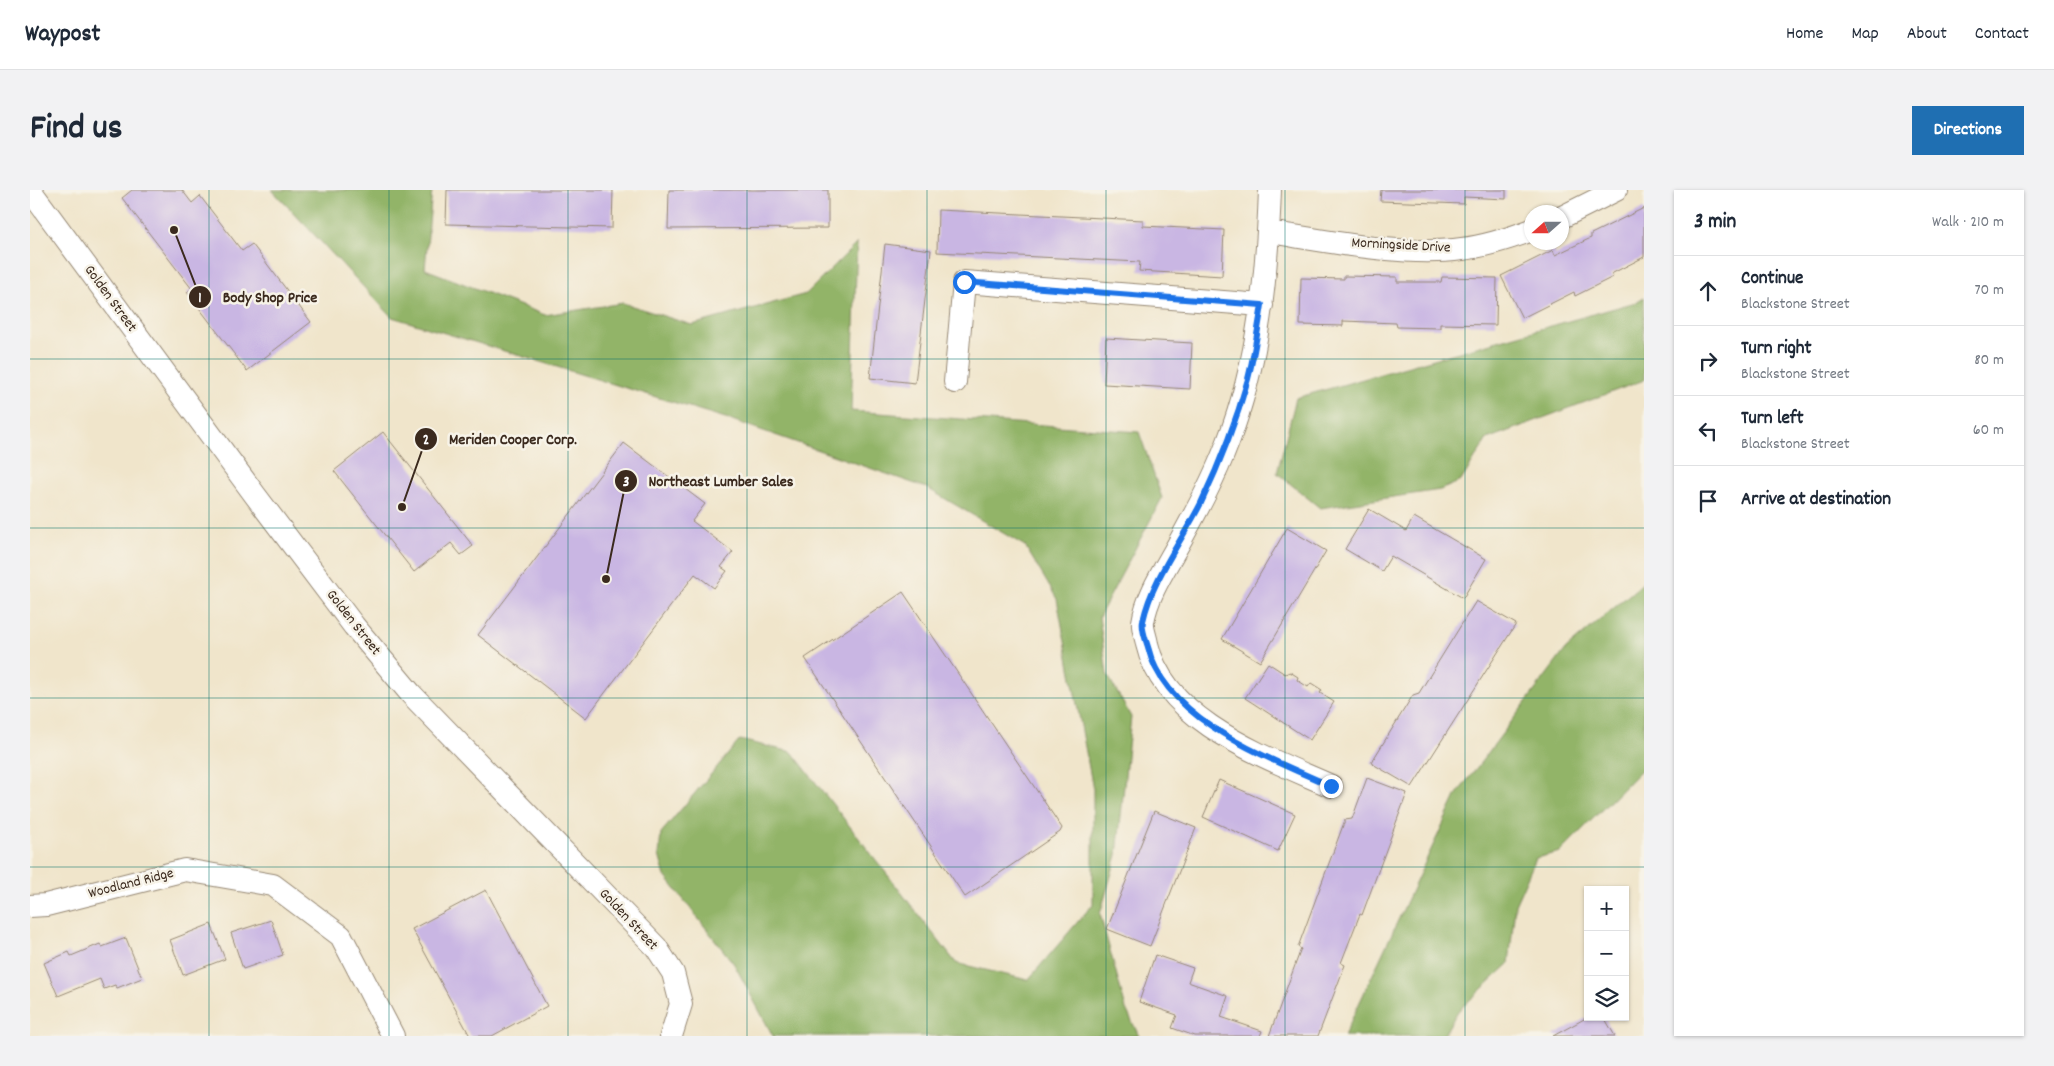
<!DOCTYPE html>
<meta charset="utf-8">
<style>
body{margin:0;font-family:Dekko,sans-serif;background:#f2f2f3;color:#1f2937}
.controls{position:absolute;right:15px;bottom:15px;display:grid;overflow:hidden;border-radius:0px;box-shadow:0 1px 4px #0004}
.controls button{width:45px;height:45px;display:grid;place-items:center;padding:0;border:0;border-bottom:1px solid #e0e1e3;background:#fff;color:#1f2937;font:25px sans-serif}
.compass{position:absolute;left:1494px;top:15px;width:45px;height:45px;border-radius:50%;background:#fff;box-shadow:0 1px 4px #0004;rotate:249deg}
.stop{position:absolute;width:15px;height:15px;margin:-11px;border:4px solid #1a73e8;border-radius:50%;background:#fff}
.stop.end{background:#1a73e8;border-color:#fff;box-shadow:0 1px 5px #0008}
.list{margin:0;padding:0;list-style:none}
h2{display:flex;justify-content:space-between;align-items:center;height:65px;margin:0;padding:0 20px;font-size:21px}
h2 small{font-size:16px;font-weight:400;color:#747a83}
.list li{display:grid;grid-template-columns:32px 1fr auto;gap:15px;align-items:center;box-sizing:border-box;height:70px;padding:0 20px;border-top:1px solid #e0e1e3}
.list b{display:block;font-size:19px;white-space:nowrap}
.list p{margin:0;font-size:16px;white-space:nowrap;color:#747a83}
.list em{font-size:16px;font-style:normal;color:#747a83}
.icon{flex:none;width:28px;height:28px;fill:none;stroke:currentColor;stroke-width:2;stroke-linecap:round;stroke-linejoin:round}
.map{position:relative;flex:none;width:1614px;height:846px;overflow:hidden;border-radius:0px}
header{display:flex;align-items:center;gap:30px;box-sizing:border-box;height:70px;padding:0 25px;background:#fff;border-bottom:1px solid #e0e1e3}
header strong{font-size:24px}
nav{display:flex;gap:28px;margin-inline-start:auto;font-size:18px}
.intro{display:flex;align-items:center;justify-content:space-between;box-sizing:border-box;height:120px;padding:0 30px}
h1{margin:0;font-size:35px}
.button{padding:12px 22px;border-radius:0px;background:#1f6fb2;color:#fff;font-size:18px;font-weight:700}
main{display:flex;gap:30px;padding:0 30px}
aside{flex:1;background:#fff;border-radius:0px;box-shadow:0 1px 4px #0004}
.map>svg:first-child{display:block}
</style>
<header>
<strong>Waypost</strong>
<nav><a>Home</a><a>Map</a><a>About</a><a>Contact</a></nav>
</header>
<div class="intro"><h1>Find us</h1><a class="button">Directions</a></div>
<main>
<div class="map">
<svg width="1614" height="846" viewBox="0 0 1614 846">
<rect width="100%" height="100%" fill="#f7f3e8"/>
<filter id="ink" filterUnits="userSpaceOnUse"><feTurbulence type="fractalNoise" baseFrequency=".02" numOctaves="2"/><feDisplacementMap in="SourceGraphic" scale="10" xChannelSelector="R" yChannelSelector="G"/><feConvolveMatrix kernelMatrix="1 2 1 2 8 2 1 2 1" color-interpolation-filters="sRGB"/></filter>
<filter id="wash" filterUnits="userSpaceOnUse"><feTurbulence type="fractalNoise" baseFrequency=".0096" numOctaves="4" result="noise"/><feDisplacementMap in="SourceGraphic" scale="20" xChannelSelector="R" yChannelSelector="G"/><feGaussianBlur stdDeviation="1.12" result="paint"/><feColorMatrix in="noise" values="0 0 0 0 0 0 0 0 0 0 0 0 0 0 0 0 0 1.4 0 .05"/><feComposite in="paint" operator="in"/></filter>
<g filter="url(#wash)">
<rect width="100%" height="100%" fill="#f0e5cb"/>
<path fill="#92b468" stroke="#666f43" d="M242,0H402L395,79L515,125L593,113L662,135L776,104L827,53L821,221L1109,242L1132,308L1069,427L1077,484L1101,527L1087,665L1070,724L1096,819L1109,846H743L704,774L635,686L629,665L631,643L710,550L762,562L926,773L998,790L1063,714V599L1027,409L995,356L897,298L702,230L362,127Z
M1614,107V190L1457,249L1431,291L1410,300L1290,318L1247,283L1266,208L1606,112Z
M1614,392V577L1530,662L1506,668L1485,715L1479,774L1428,821L1413,846H1314L1427,604L1536,459Z"/>
<g id="blocks">
<path fill="#c9b6e3" d="M102,0H152L162,13L170,6L212,61L222,54L281,132L217,181L157,102L162,99L92,8Z
M417,0H583L582,38L416,34Z
M639,0H798V38L638,39Z
M1351,0H1476V9L1434,7V14L1350,11Z
M1614,18V67L1581,84L1583,87L1545,106L1544,102L1492,128L1471,86L1523,60L1525,65L1561,48V44Z
M908,20L1113,30V36L1194,40L1192,86L1109,81L1110,72L907,62Z
M855,54L901,60L885,193L840,188Z
M1314,86L1367,87V92H1411L1412,87L1467,88L1466,135L1410,134V138L1367,137L1366,133L1313,131V136L1270,135L1271,88L1314,89Z
M1076,148L1162,153L1160,199L1074,194Z
M353,242L443,356L431,365L421,353L384,382L304,281Z
M594,253L675,314L662,331L703,362L691,377L697,381L684,398L665,384L556,528L448,445Z
M1339,319L1376,341L1384,327L1456,369L1433,408L1361,366L1352,381L1315,359Z
M1257,338L1296,361L1230,472L1192,449Z
M873,402L1032,638L1030,642L935,707L775,468Z
M1446,411L1486,434L1382,597L1341,573L1383,505L1389,503Z
M1238,473L1255,484L1260,482L1268,487L1267,490L1278,497L1281,493L1292,500L1290,503L1304,512L1280,550L1215,508Z
M1337,588L1377,603L1332,725L1330,724L1311,773L1315,775L1288,846H1239L1271,759L1268,757L1315,630L1322,629Z
M1189,590L1265,624L1248,661L1173,627Z
M1124,621L1166,638L1120,756L1077,739Z
M456,700L517,816L462,846H440L382,739Z
M241,730L253,765L213,779L201,743Z
M181,734L195,769L153,785L140,750Z
M96,748L112,788L87,798L85,795L74,799L70,789L28,806L14,773L39,762L41,766L70,754L72,757Z
M1125,765L1163,778L1158,792L1198,806L1191,827L1232,841L1230,846H1165L1142,838L1147,825L1109,812Z
M1564,827H1574L1585,846H1523L1556,828Z"/>
</g>
</g>
<g filter="url(#ink)">
<use href="#blocks" fill-opacity="0" stroke="#968874" stroke-width="1"/>
<g fill="none" stroke-linecap="round" stroke-linejoin="round">
<g stroke="#968874" stroke-width="24">
<path id="street" d="M0,0L225,305L324,436L381,504L626,757L643,783L651,814L641,846
M1240,0C1237,85 1229,171 1198,252C1185,287 1167,320 1149,353C1136,377 1117,405 1113,432C1112,438 1116,447 1117,454C1135,532 1236,567 1301,596
M1532,27L1586,0
M1239,42C1297,51 1374,67 1432,59C1457,56 1478,49 1502,40
M925,192L934,92L1232,115
M0,716L16,715L155,680L243,695L311,746L363,846"/>
</g>
<use href="#street" stroke="#fff" stroke-width="22"/>
</g>
</g>
<g fill="none" stroke-linecap="round" stroke-linejoin="round" filter="url(#ink)">
<path stroke="#1a73e8" stroke-width="6" d="M934,92L1232,115C1228,140 1224,165 1218,189C1206,232 1190,273 1171,313C1152,351 1122,389 1113,431C1111,439 1116,450 1118,457C1135,530 1239,568 1301,596"/>
</g>
<path fill="none" stroke="#0f766e" stroke-width="1" stroke-opacity="0.55" d="M179,0V846M359,0V846M538,0V846M717,0V846M897,0V846M1076,0V846M1255,0V846M1435,0V846M0,169H1614M0,338H1614M0,508H1614M0,677H1614"/>
<g text-anchor="middle" dominant-baseline="central" stroke-width="5" stroke-linejoin="round" paint-order="stroke">
<g font-size="15" fill="#3b2a1e" stroke="#f7f3e8">
<text transform="translate(1371 56) rotate(3)">Morningside Drive</text>
<text transform="translate(80 109) rotate(54)">Golden Street</text>
<text transform="translate(323 433) rotate(52)">Golden Street</text>
<text transform="translate(101 694) rotate(-14)">Woodland Ridge</text>
<text transform="translate(598 730) rotate(47)">Golden Street</text>
</g>
</g>
<path fill="none" stroke="#3b2a1e" stroke-width="2" d="M144 40L170 107M372 317L396 249M576 389L596 291"/>
<g fill="#3b2a1e" stroke="#f7f3e8" stroke-width="2">
<circle cx="144" cy="40" r="5"/>
<circle cx="372" cy="317" r="5"/>
<circle cx="576" cy="389" r="5"/>
<circle cx="170" cy="107" r="12"/>
<circle cx="396" cy="249" r="12"/>
<circle cx="596" cy="291" r="12"/>
</g>
<g font-size="15" text-anchor="middle" font-weight="bold" fill="#fff">
<text x="170" y="112">1</text>
<text x="396" y="254">2</text>
<text x="596" y="296">3</text>
</g>
<g font-size="16" text-anchor="middle" font-weight="bold" fill="#3b2a1e" stroke="#f7f3e8" stroke-width="5" stroke-linejoin="round" paint-order="stroke">
<text x="240" y="112">Body Shop Price</text>
<text x="483" y="254">Meriden Cooper Corp.</text>
<text x="691" y="296">Northeast Lumber Sales</text>
</g>
</svg>
<div class="controls">
<button>+</button>
<button>−</button>
<button><svg class="icon" aria-label="layers" viewBox="0 0 24 24"><path d="M12 4l9 5-9 5-9-5zM3 14l9 5 9-5"/></svg></button>
</div>
<svg class="compass" viewBox="-18 -18 36 36"><path d="M0-13l5 13h-10z" fill="#e53935"/><path d="M0 13l5-13h-10z" fill="#747a83"/></svg>
<div class="stop" style="left:934px;top:92px"></div>
<div class="stop end" style="left:1301px;top:596px"></div>
</div>
<aside>
<h2>3 min<small>Walk · 210 m</small></h2>
<ul class="list">
<li><svg class="icon" aria-label="ahead" viewBox="0 0 24 24"><path d="M12 20V5M6 11l6-6 6 6"/></svg><div><b>Continue</b><p>Blackstone Street</p></div><em>70 m</em></li>
<li><svg class="icon" aria-label="right" viewBox="0 0 24 24"><path d="M7 20v-9h11M14 6l5 5-5 5"/></svg><div><b>Turn right</b><p>Blackstone Street</p></div><em>80 m</em></li>
<li><svg class="icon" aria-label="left" viewBox="0 0 24 24"><path d="M17 20v-9H6M10 6l-5 5 5 5"/></svg><div><b>Turn left</b><p>Blackstone Street</p></div><em>60 m</em></li>
<li><svg class="icon" aria-label="arrive" viewBox="0 0 24 24"><path d="M6 21V4h12l-3 4 3 4H6"/></svg><div><b>Arrive at destination</b></div></li>
</ul>
</aside>
</main>
